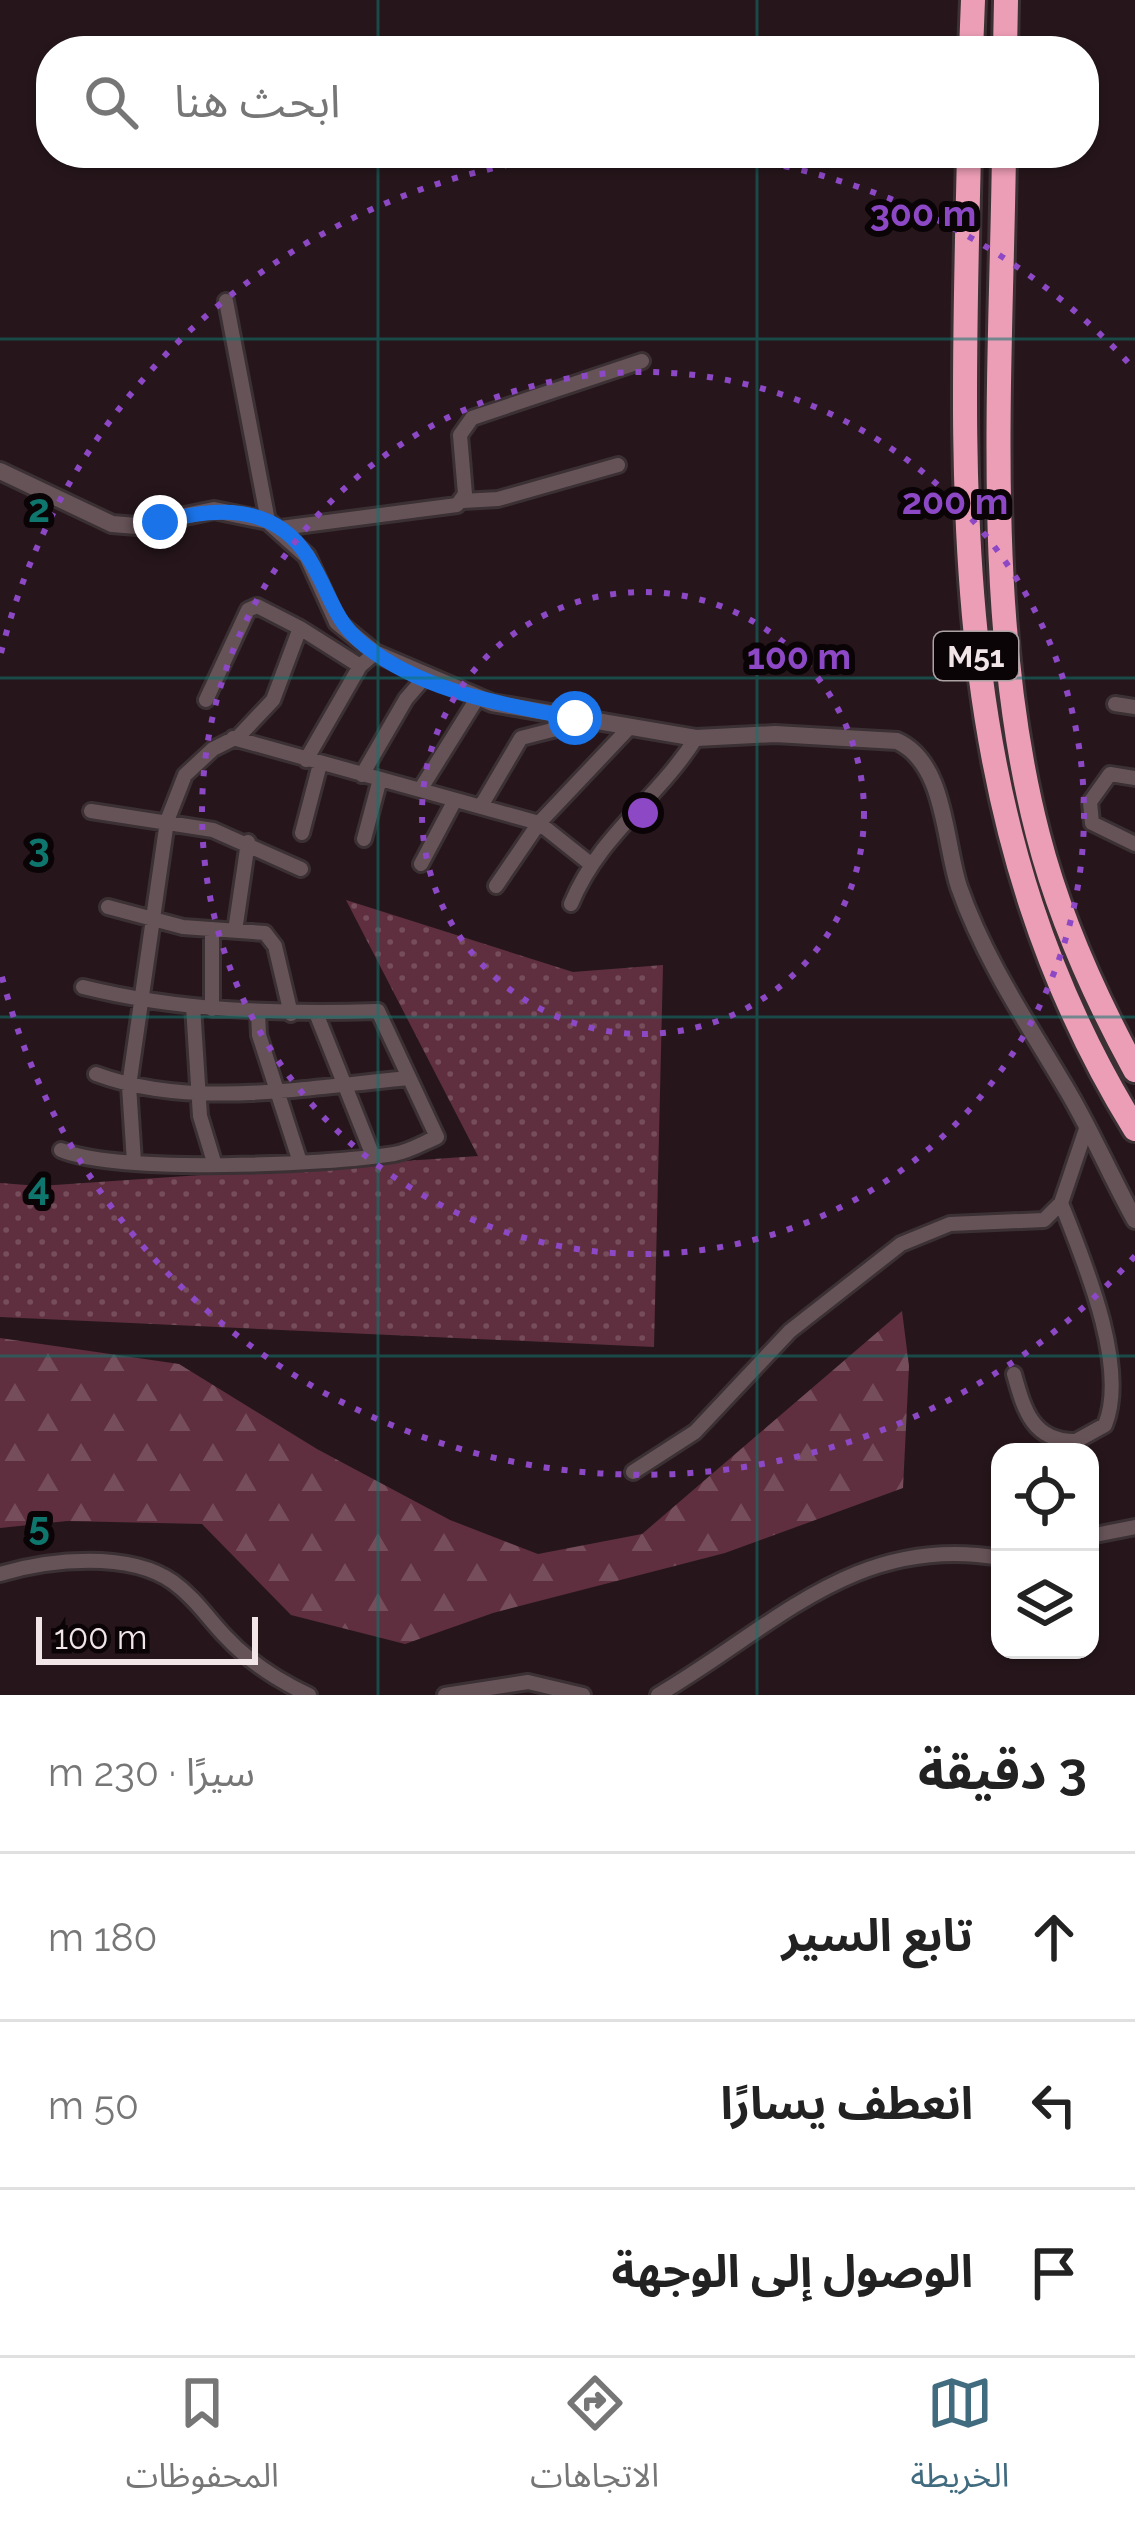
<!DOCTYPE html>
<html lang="ar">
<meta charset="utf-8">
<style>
body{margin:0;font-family:Raleway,"Noto Sans Arabic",sans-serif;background:#f2f2f2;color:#222;direction:rtl}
.controls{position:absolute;right:36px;bottom:36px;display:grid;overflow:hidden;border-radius:24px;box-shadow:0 3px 9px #0004}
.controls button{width:108px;height:108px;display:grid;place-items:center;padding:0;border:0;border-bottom:3px solid #e0e0e0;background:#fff;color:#222;font:60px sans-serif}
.scale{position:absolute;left:36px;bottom:30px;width:222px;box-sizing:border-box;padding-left:12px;border:6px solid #f1e5e8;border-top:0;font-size:33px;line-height:42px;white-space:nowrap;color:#f1e5e8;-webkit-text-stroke:9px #0a0406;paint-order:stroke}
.stop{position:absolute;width:36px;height:36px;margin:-27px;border:9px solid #1a73e8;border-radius:50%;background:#fff}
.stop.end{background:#1a73e8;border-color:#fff;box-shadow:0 3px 12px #0008}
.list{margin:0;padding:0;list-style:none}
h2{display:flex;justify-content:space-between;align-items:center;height:156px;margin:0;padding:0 48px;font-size:51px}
h2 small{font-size:39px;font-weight:400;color:#767676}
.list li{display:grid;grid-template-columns:78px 1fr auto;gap:36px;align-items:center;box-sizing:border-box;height:168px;padding:0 48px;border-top:3px solid #e0e0e0}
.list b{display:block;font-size:45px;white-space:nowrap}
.list em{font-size:39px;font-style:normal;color:#767676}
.icon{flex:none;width:66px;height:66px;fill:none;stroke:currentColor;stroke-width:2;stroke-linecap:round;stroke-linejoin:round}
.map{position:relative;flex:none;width:1135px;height:1695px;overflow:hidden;direction:ltr}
.search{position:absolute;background:#fff;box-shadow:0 3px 9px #0004;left:36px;right:36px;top:36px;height:132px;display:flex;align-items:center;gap:30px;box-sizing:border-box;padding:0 42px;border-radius:48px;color:#767676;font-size:45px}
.sheet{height:660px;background:#fff}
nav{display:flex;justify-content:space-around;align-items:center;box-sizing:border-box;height:168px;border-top:3px solid #e0e0e0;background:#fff;font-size:33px;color:#767676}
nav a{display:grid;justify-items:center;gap:6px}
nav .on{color:#416b7f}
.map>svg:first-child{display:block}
</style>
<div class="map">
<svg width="1135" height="1695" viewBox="0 0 1135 1695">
<defs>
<pattern id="grass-dots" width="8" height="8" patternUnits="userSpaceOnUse" patternTransform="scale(3)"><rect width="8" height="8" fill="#5f2f3f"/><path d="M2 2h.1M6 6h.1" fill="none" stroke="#764d5b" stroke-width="1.8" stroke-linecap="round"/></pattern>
<pattern id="forest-firs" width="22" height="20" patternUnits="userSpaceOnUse" patternTransform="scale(3)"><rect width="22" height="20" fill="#5f2f3f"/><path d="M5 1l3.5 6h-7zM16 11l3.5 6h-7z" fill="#764d5b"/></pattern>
</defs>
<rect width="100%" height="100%" fill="#26161b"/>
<path fill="url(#grass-dots)" d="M346,900L573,972L663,965L654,1347L0,1317V1183L40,1186L478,1156Z"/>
<path fill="url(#forest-firs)" d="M902,1311L909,1366L903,1488L725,1553L493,1613L405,1644L291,1615L202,1524L67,1521L0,1528V1338L179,1364L317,1449L450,1520L538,1554L642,1534Z"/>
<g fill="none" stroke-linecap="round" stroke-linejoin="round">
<g stroke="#3b3033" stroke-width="20">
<path id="minor" d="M226,301L268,521
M463,501L498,499L618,465
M281,528L457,505L465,494L460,435L472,418L642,361
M206,700L248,610L257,606L300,628
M1115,704L1135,707
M233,738L539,823L496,886
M306,760L360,666L375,653
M362,775L406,699L425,677
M1135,778L1110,774L1090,802L1092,823L1135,844
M420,790L478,697
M481,806L521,738L560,728L575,718
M91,811L213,830L301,869
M302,833L320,764
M364,839L380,779
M588,862L539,823L628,729
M421,864L455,800
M571,904C600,834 656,801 696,738
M108,907L183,927L265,933L275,946L291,1014
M235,931L248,842
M193,1006L200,1116L214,1162
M212,1009V929
M258,1012L259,1035L299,1159
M316,1013L373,1156
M96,1074C192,1110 309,1087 409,1078
M61,1150C119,1174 327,1165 394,1154C408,1152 423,1143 437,1137L378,1011C278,1014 180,1011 83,987
M134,1162L129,1086L167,821L185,775L213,749L239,736L273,700L300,628L360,666
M1014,1374C1024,1410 1033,1442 1076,1441L1105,1425C1129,1367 1083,1259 1061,1203
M633,1472L695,1432L790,1331L901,1244L950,1224L1044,1220L1061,1203L1087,1126
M1090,1536L1135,1527
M0,1574C50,1559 129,1551 173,1582C194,1597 208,1618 225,1636C248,1661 279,1681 309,1695
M445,1695L528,1682L583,1695
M658,1695C774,1627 856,1533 1000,1558"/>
</g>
<g stroke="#3b3033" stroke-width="22">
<path id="tertiary" d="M0,471L112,524L137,526L214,510L268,521L307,556L337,622L375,653L492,703L696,738L775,734L897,741C946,763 944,842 959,887C984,959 1028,1024 1067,1090C1092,1132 1111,1177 1135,1220"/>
</g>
<g stroke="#3b3033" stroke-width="30">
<path id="motorway" d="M971,51L973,0
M1005,51L1006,0
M969,153C961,499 946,823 1135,1129
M1004,153C1001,374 982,620 1038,835C1059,917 1094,995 1135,1070"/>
</g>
<use href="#minor" stroke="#665358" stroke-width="14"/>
<use href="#tertiary" stroke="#665358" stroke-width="16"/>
<use href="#motorway" stroke="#ed9eb7" stroke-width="24"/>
</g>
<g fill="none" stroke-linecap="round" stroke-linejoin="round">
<path stroke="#1a73e8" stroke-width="15" d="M160,522C215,507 274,503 308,557C334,598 331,623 375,653C432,693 509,706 575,718"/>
</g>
<path fill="none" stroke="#0f766e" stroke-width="3" stroke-opacity="0.55" d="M378,0V51M757,0V51M378,153V1695M757,153V1695M0,339H1135M0,678H1135M0,1017H1135M0,1356H1135"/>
<g fill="none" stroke="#8d48c5" stroke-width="6" stroke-dasharray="6 12">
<circle cx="643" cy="813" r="221"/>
<circle cx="643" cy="813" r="441"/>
<path d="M1135 1256A662 662 0 0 1 1 973M1 653A662 662 0 0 1 591 153M695 153A662 662 0 0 1 1135 370"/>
</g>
<g text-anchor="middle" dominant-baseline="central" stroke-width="12" stroke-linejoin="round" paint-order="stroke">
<rect fill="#0a0406" stroke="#aca2a4" stroke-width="3" x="934" y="632" width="84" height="48" rx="9"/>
<g font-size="30" font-weight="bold" fill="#f1e5e8">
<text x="976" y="656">M51</text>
</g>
</g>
<g font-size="39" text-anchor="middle" font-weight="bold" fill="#0f766e" stroke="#0a0406" stroke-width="12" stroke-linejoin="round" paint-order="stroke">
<text x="39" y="522">2</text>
<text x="39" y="861">3</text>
<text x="39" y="1200">4</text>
<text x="39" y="1539">5</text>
</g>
<circle cx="643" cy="813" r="18" fill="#8d48c5" stroke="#0a0406" stroke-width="6"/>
<g font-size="36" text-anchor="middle" font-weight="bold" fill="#8d48c5" stroke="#0a0406" stroke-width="12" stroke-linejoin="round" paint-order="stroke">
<text x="923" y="226">300 m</text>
<text x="955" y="514">200 m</text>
<text x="799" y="669">100 m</text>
</g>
</svg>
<div class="controls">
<button><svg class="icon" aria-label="locate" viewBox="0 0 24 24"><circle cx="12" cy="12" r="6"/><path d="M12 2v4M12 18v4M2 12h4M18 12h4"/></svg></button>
<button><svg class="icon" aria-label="layers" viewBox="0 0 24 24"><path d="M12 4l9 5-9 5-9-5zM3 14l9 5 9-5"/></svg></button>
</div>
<div class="scale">100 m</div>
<div class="stop" style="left:575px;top:718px"></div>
<div class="stop end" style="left:160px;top:522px"></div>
<div class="search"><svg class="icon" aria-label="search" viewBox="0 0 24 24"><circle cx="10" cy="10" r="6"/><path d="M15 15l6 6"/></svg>ابحث هنا</div>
</div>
<section class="sheet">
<h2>3 دقيقة<small>سيرًا · 230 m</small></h2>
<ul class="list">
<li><svg class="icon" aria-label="ahead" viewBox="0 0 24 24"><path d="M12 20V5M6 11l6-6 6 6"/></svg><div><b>تابع السير</b></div><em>180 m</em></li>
<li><svg class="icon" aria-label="left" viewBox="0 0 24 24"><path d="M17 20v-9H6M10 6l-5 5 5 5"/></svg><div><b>انعطف يسارًا</b></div><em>50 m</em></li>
<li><svg class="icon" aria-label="arrive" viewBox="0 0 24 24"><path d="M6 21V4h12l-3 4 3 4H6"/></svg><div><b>الوصول إلى الوجهة</b></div></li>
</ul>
</section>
<nav>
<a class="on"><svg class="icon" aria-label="map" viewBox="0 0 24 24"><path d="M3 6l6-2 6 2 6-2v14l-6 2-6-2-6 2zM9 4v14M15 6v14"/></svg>الخريطة</a>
<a><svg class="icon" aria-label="directions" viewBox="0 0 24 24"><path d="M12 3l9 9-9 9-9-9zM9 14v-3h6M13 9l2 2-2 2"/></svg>الاتجاهات</a>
<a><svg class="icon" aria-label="saved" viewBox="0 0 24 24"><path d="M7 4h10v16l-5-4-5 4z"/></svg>المحفوظات</a>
</nav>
